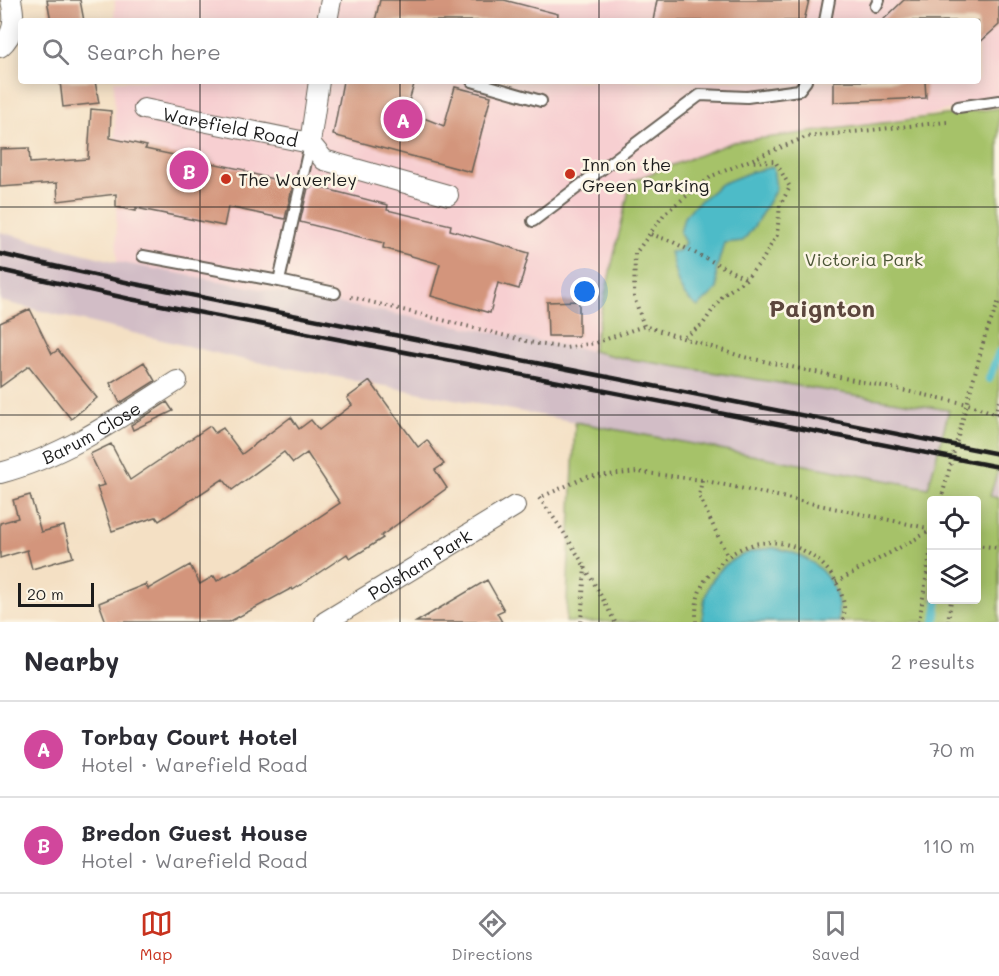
<!DOCTYPE html>
<meta charset="utf-8">
<style>
body{margin:0;font-family:Mali,sans-serif;background:#f7f7f7;color:#2b2b33}
.controls{position:absolute;right:18px;bottom:18px;display:grid;overflow:hidden;border-radius:6px;box-shadow:0 3px 15px #0003}
.controls button{width:54px;height:54px;display:grid;place-items:center;padding:0;border:0;border-bottom:2px solid #e1e1e2;background:#fff;color:#2b2b33;font:30px sans-serif}
.scale{position:absolute;left:18px;bottom:15px;width:76px;box-sizing:border-box;padding-left:6px;border:3px solid #1c1c1c;border-top:0;font-size:16px;line-height:21px;white-space:nowrap;color:#1c1c1c;-webkit-text-stroke:4px #fcf5e5;paint-order:stroke}
.you{position:absolute;left:585px;top:292px;width:21px;height:21px;margin:-15px;border:4px solid #fff;border-radius:50%;background:#1a73e8;box-shadow:0 0 0 9px #1a73e833}
.badge{display:grid;place-items:center;width:39px;height:39px;border-radius:50%;background:#c8321e;color:#fff;font-size:20px;font-weight:700}
.pin{position:absolute;translate:-50% -50%;border:3px solid #fff;box-shadow:0 2px 6px #0006}
.list{margin:0;padding:0;list-style:none}
h2{display:flex;justify-content:space-between;align-items:center;height:78px;margin:0;padding:0 24px;font-size:26px}
h2 small{font-size:20px;font-weight:400;color:#7c7c81}
.list li{display:grid;grid-template-columns:39px 1fr auto;gap:18px;align-items:center;box-sizing:border-box;height:96px;padding:0 24px;border-top:2px solid #e1e1e2}
.list b{display:block;font-size:22px;white-space:nowrap}
.list p{margin:0;font-size:20px;white-space:nowrap;color:#7c7c81}
.list em{font-size:20px;font-style:normal;color:#7c7c81}
.icon{flex:none;width:33px;height:33px;fill:none;stroke:currentColor;stroke-width:2;stroke-linecap:round;stroke-linejoin:round}
.map{position:relative;flex:none;width:999px;height:622px;overflow:hidden}
.search{position:absolute;background:#fff;box-shadow:0 3px 15px #0003;left:18px;right:18px;top:18px;height:66px;display:flex;align-items:center;gap:15px;box-sizing:border-box;padding:0 21px;border-radius:6px;color:#7c7c81;font-size:22px}
.sheet{height:270px;background:#fff}
nav{display:flex;justify-content:space-around;align-items:center;box-sizing:border-box;height:84px;border-top:2px solid #e1e1e2;background:#fff;font-size:16px;color:#7c7c81}
nav a{display:grid;justify-items:center;gap:3px}
nav .on{color:#c8321e}
.map>svg:first-child{display:block}
</style>
<div class="map">
<svg width="999" height="622" viewBox="0 0 999 622">
<rect width="100%" height="100%" fill="#fcf5e5"/>
<filter id="ink" filterUnits="userSpaceOnUse"><feTurbulence type="fractalNoise" baseFrequency=".0167" numOctaves="2"/><feDisplacementMap in="SourceGraphic" scale="12" xChannelSelector="R" yChannelSelector="G"/><feConvolveMatrix kernelMatrix="1 2 1 2 8 2 1 2 1" color-interpolation-filters="sRGB"/></filter>
<filter id="wash" filterUnits="userSpaceOnUse"><feTurbulence type="fractalNoise" baseFrequency=".008" numOctaves="4" result="noise"/><feDisplacementMap in="SourceGraphic" scale="24" xChannelSelector="R" yChannelSelector="G"/><feGaussianBlur stdDeviation="1.35" result="paint"/><feColorMatrix in="noise" values="0 0 0 0 0 0 0 0 0 0 0 0 0 0 0 0 0 1.4 0 .05"/><feComposite in="paint" operator="in"/></filter>
<g filter="url(#wash)">
<rect width="100%" height="100%" fill="#f4e0c4"/>
<path fill="#f7cfd1" d="M115,0H999V101L958,107L925,116L733,142L631,181L592,351L117,262L114,81H978V21H114Z"/>
<path fill="#d2bdc6" d="M0,232L117,262L592,351L949,410L928,488L241,359L0,301Z
M999,467V498L990,496Z"/>
<path fill="#a6c269" stroke="#616f42" stroke-width="1.5" fill-rule="evenodd" d="M999,108V467L990,496L999,498V622H566L575,422L928,488L949,410L617,357L592,351L631,181L733,142ZM932,500H976V600H932Z"/>
<path fill="#4ebbc8" stroke="#356c72" stroke-width="1.5" d="M773,167L776,189L755,225L743,241L724,243L716,271L717,289L698,307C675,291 677,277 670,252L679,251L685,243L680,233L684,217L694,206L721,184L751,172Z
M774,548C812,554 843,580 838,622H703C701,576 730,551 774,548Z"/>
<g fill="none" stroke-linecap="round" stroke-linejoin="round">
<path stroke="#4ebbc8" stroke-width="8" d="M989,379L999,352
M935,622L938,600"/>
</g>
<g id="blocks">
<path fill="#d3957b" d="M47,0H80L84,21H51Z
M380,0H504L558,14L557,21H375Z
M657,0H809L804,21H653Z
M904,0H999V25L978,44V21H882Z
M60,81H95L99,103L63,107Z
M343,81H415L406,111L444,126L455,87L491,96L471,172L333,135Z
M834,81H925L926,98L834,102Z
M91,109L111,111L110,138L147,146L145,149L245,170V172L293,184L285,219L228,207L224,226L136,208V211L116,207V194L58,201L57,183L0,187V149L29,148L30,163L88,159Z
M311,185L388,205L387,210L451,225L450,230L529,253L519,289L498,283L490,313L431,296L440,264L383,248L384,243L300,222L308,188H311Z
M579,301V336H548L547,302Z
M30,309L52,354L58,350L97,398L71,419L29,366L0,387V323Z
M144,362L155,381L120,403L110,383Z
M370,381L418,447L427,440L444,464L435,470L447,488L381,536L383,538L350,559L347,554L293,590L292,588L229,622H106L99,603L146,584L148,589L190,565L200,584L214,576L217,581L262,555L340,503L307,453L293,463L284,452L232,490L223,479L159,521L156,517L112,531L97,487L105,485L90,454L111,444L130,480L210,426L215,433L223,428L242,454L291,417L299,429L311,420L319,430L352,405L347,398Z
M167,402L173,411L133,430L131,425Z
M30,495L41,532L64,526L73,557L32,569L27,550L0,558V523L18,518L13,500Z
M487,580L504,610L497,613L502,622H416Z"/>
</g>
</g>
<g filter="url(#ink)">
<use href="#blocks" fill-opacity="0" stroke="#686157" stroke-width="1.5"/>
<g fill="none" stroke-linecap="round" stroke-linejoin="round">
<g stroke="#686157" stroke-width="14">
<path id="service" d="M876,6L879,0
M825,21L829,0
M472,81L541,101
M958,107L999,101
M310,144L279,281L335,293
M533,221L700,95L747,97L799,90L806,81
M143,256L279,281"/>
</g>
<g stroke="#686157" stroke-width="22">
<g id="minor">
<path d="M327,21L331,0"/>
<path d="M0,47C15,34 15,19 11,0"/>
<path id="s1" d="M144,109L310,143L324,160L448,195"/>
<path d="M310,143L319,81"/>
<path id="s2" d="M0,473C65,456 121,417 177,381"/>
<path id="s3" d="M325,622L515,506"/>
</g>
</g>
<path stroke="#686157" stroke-width="4" stroke-dasharray="1.5 4.5" stroke-linecap="butt" d="M947,122L806,137L712,176L665,213L635,254L634,297L644,326L744,357L968,404L999,415
M651,234L673,242L745,278
M351,297L538,344L566,348L595,343L644,326
M685,337L703,324L722,296L746,279L763,259L777,235L780,205L790,187L775,161L750,162
M995,414L999,401
M702,480L699,496L727,555
M941,500L985,336L999,301
M976,545L999,548
M836,582L932,530
M581,622L585,567
M615,622C592,579 569,536 539,498L586,477L638,472L702,480L932,529
M696,622C696,609 696,598 702,586C705,579 711,573 716,568C748,530 802,536 831,574C841,588 847,605 843,622
M919,622L932,542
M948,622L951,600"/>
<use href="#service" stroke="#fff" stroke-width="10"/>
<use href="#minor" stroke="#fff" stroke-width="20"/>
<path stroke="#1c1c1c" stroke-width="4.5" d="M0,254L130,283L999,454
M0,270L130,299L999,467"/>
</g>
</g>
<path fill="none" stroke="#1c1c1c" stroke-width="1.5" stroke-opacity="0.55" d="M200,0V21M400,0V21M599,0V21M799,0V21M200,81V622M400,81V622M599,81V622M799,81V622M0,207H999M0,415H999"/>
<g fill="#c8321e" stroke="#fcf5e5" stroke-width="2">
<circle cx="570" cy="174" r="6"/>
<circle cx="226" cy="179" r="6"/>
</g>
<g text-anchor="middle" dominant-baseline="central" stroke-width="5" stroke-linejoin="round" paint-order="stroke">
<g font-size="18" fill="#1c1c1c" stroke="#fcf5e5">
<text stroke="none"><textPath href="#s1" startOffset="88">Warefield Road</textPath></text>
<text stroke="none"><textPath href="#s2" startOffset="100">Barum Close</textPath></text>
<text stroke="none"><textPath href="#s3" startOffset="111">Polsham Park</textPath></text>
</g>
<g font-size="18" fill="#1c1c1c" stroke="#fcf5e5" text-anchor="start">
<text x="582" y="164">Inn on the<tspan x="582" dy="21">Green Parking</tspan></text>
<text x="238" y="179">The Waverley</text>
</g>
<g font-size="18" fill="#4c5637" stroke="#fcf5e5">
<text x="864" y="259">Victoria Park</text>
</g>
<g font-size="24" font-weight="bold" fill="#5c463d" stroke="#fcf5e5">
<text x="822" y="307">Paignton</text>
</g>
</g>
</svg>
<div class="controls">
<button><svg class="icon" aria-label="locate" viewBox="0 0 24 24"><circle cx="12" cy="12" r="6"/><path d="M12 2v4M12 18v4M2 12h4M18 12h4"/></svg></button>
<button><svg class="icon" aria-label="layers" viewBox="0 0 24 24"><path d="M12 4l9 5-9 5-9-5zM3 14l9 5 9-5"/></svg></button>
</div>
<div class="scale">20 m</div>
<div class="you"></div>
<div class="pin badge" style="left:403px;top:119px;background:#d1479c">A</div>
<div class="pin badge" style="left:189px;top:170px;background:#d1479c">B</div>
<div class="search"><svg class="icon" aria-label="search" viewBox="0 0 24 24"><circle cx="10" cy="10" r="6"/><path d="M15 15l6 6"/></svg>Search here</div>
</div>
<section class="sheet">
<h2>Nearby<small>2 results</small></h2>
<ul class="list">
<li><span class="badge" style="background:#d1479c">A</span><div><b>Torbay Court Hotel</b><p>Hotel · Warefield Road</p></div><em>70 m</em></li>
<li><span class="badge" style="background:#d1479c">B</span><div><b>Bredon Guest House</b><p>Hotel · Warefield Road</p></div><em>110 m</em></li>
</ul>
</section>
<nav>
<a class="on"><svg class="icon" aria-label="map" viewBox="0 0 24 24"><path d="M3 6l6-2 6 2 6-2v14l-6 2-6-2-6 2zM9 4v14M15 6v14"/></svg>Map</a>
<a><svg class="icon" aria-label="directions" viewBox="0 0 24 24"><path d="M12 3l9 9-9 9-9-9zM9 14v-3h6M13 9l2 2-2 2"/></svg>Directions</a>
<a><svg class="icon" aria-label="saved" viewBox="0 0 24 24"><path d="M7 4h10v16l-5-4-5 4z"/></svg>Saved</a>
</nav>
